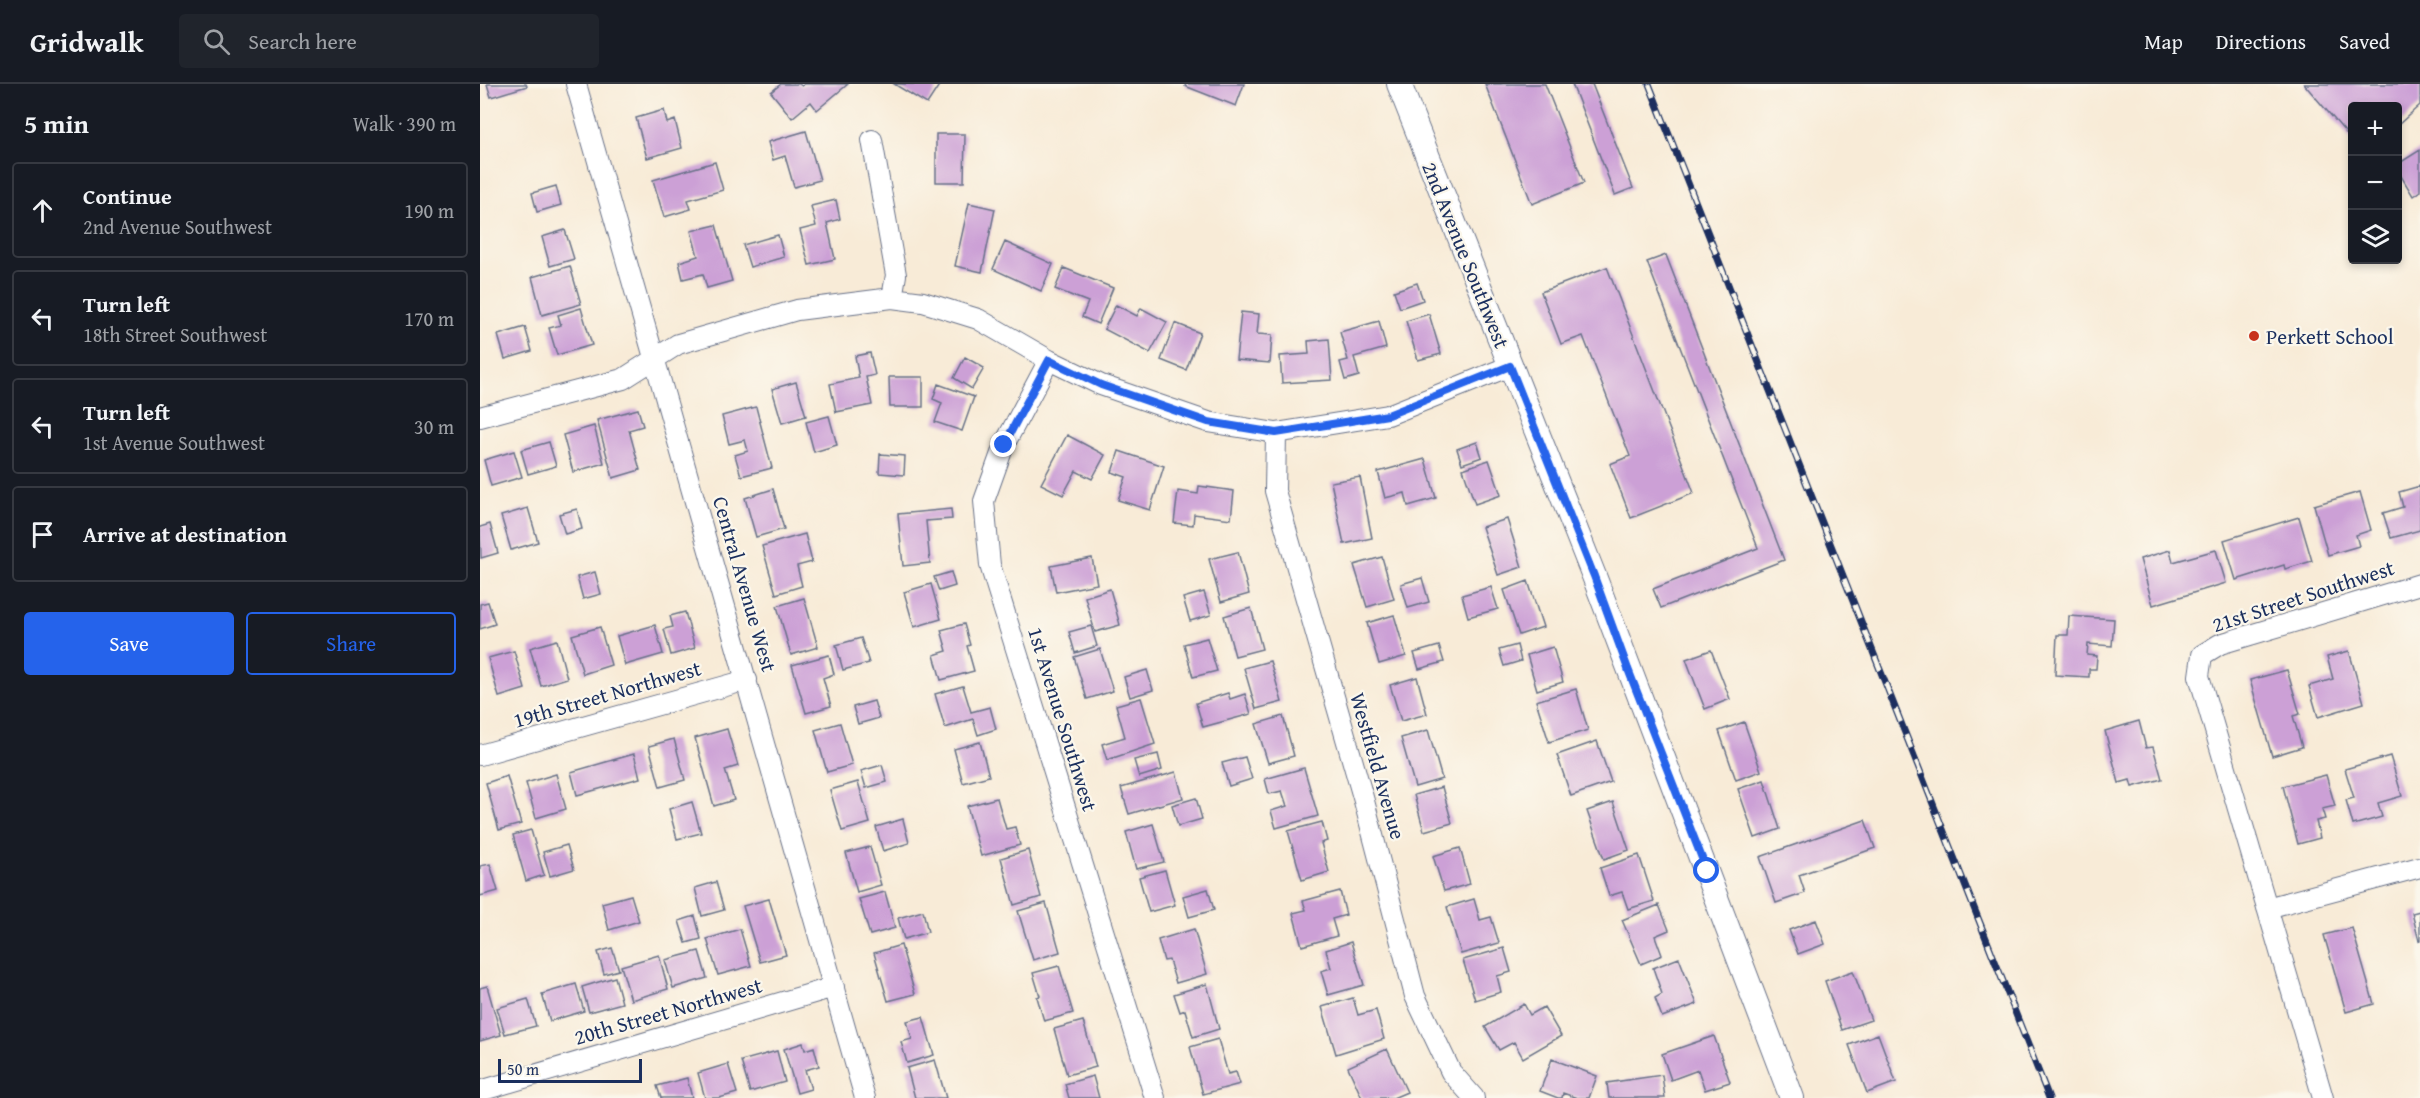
<!DOCTYPE html>
<meta charset="utf-8">
<style>
body{margin:0;font-family:"Gentium Book Plus",serif;background:#20242c;color:#f1f3f6}
.controls{position:absolute;right:18px;top:18px;display:grid;overflow:hidden;border-radius:6px;box-shadow:0 3px 9px #0003}
.controls button{width:54px;height:54px;display:grid;place-items:center;padding:0;border:0;border-bottom:2px solid #363941;background:#171b24;color:#f1f3f6;font:30px sans-serif}
.scale{position:absolute;left:18px;bottom:15px;width:144px;box-sizing:border-box;padding-left:6px;border:3px solid #1b2f5e;border-top:0;font-size:16px;line-height:21px;white-space:nowrap;color:#1b2f5e;-webkit-text-stroke:4px #fbf7ec;paint-order:stroke}
.stop{position:absolute;width:18px;height:18px;margin:-14px;border:4px solid #2563eb;border-radius:50%;background:#fff}
.stop.end{background:#2563eb;border-color:#fff;box-shadow:0 2px 6px #0008}
.list{margin:0;padding:0;list-style:none}
h2{display:flex;justify-content:space-between;align-items:center;height:78px;margin:0;padding:0 24px;font-size:26px}
h2 small{font-size:20px;font-weight:400;color:#9ea1a6}
.list li{display:grid;grid-template-columns:39px 1fr auto;gap:18px;align-items:center;box-sizing:border-box;height:96px;margin:0 12px 12px;padding:0 12px;border:2px solid #363941;border-radius:6px}
.list b{display:block;font-size:22px;white-space:nowrap}
.list p{margin:0;font-size:20px;white-space:nowrap;color:#9ea1a6}
.list em{font-size:20px;font-style:normal;color:#9ea1a6}
.actions{display:flex;gap:12px;padding:18px 24px}
.actions a{flex:1;padding:14px 0;border:2px solid #2563eb;border-radius:6px;text-align:center;font-size:21px;color:#2563eb}
.actions .main{background:#2563eb;color:#fff}
.icon{flex:none;width:33px;height:33px;fill:none;stroke:currentColor;stroke-width:2;stroke-linecap:round;stroke-linejoin:round}
.map{position:relative;flex:none;width:1940px;height:1014px;overflow:hidden}
header{display:flex;align-items:center;gap:36px;box-sizing:border-box;height:84px;padding:0 30px;background:#171b24;border-bottom:2px solid #363941}
header strong{font-size:28px}
nav{display:flex;gap:33px;margin-inline-start:auto;font-size:21px}
.search{width:420px;height:54px;background:#20242c;display:flex;align-items:center;gap:15px;box-sizing:border-box;padding:0 21px;border-radius:6px;color:#9ea1a6;font-size:22px}
main{display:flex}
aside{flex:1;background:#171b24}
.map>svg:first-child{display:block}
</style>
<header>
<strong>Gridwalk</strong>
<div class="search"><svg class="icon" aria-label="search" viewBox="0 0 24 24"><circle cx="10" cy="10" r="6"/><path d="M15 15l6 6"/></svg>Search here</div>
<nav><a>Map</a><a>Directions</a><a>Saved</a></nav>
</header>
<main>
<aside>
<h2>5 min<small>Walk · 390 m</small></h2>
<ul class="list">
<li><svg class="icon" aria-label="ahead" viewBox="0 0 24 24"><path d="M12 20V5M6 11l6-6 6 6"/></svg><div><b>Continue</b><p>2nd Avenue Southwest</p></div><em>190 m</em></li>
<li><svg class="icon" aria-label="left" viewBox="0 0 24 24"><path d="M17 20v-9H6M10 6l-5 5 5 5"/></svg><div><b>Turn left</b><p>18th Street Southwest</p></div><em>170 m</em></li>
<li><svg class="icon" aria-label="left" viewBox="0 0 24 24"><path d="M17 20v-9H6M10 6l-5 5 5 5"/></svg><div><b>Turn left</b><p>1st Avenue Southwest</p></div><em>30 m</em></li>
<li><svg class="icon" aria-label="arrive" viewBox="0 0 24 24"><path d="M6 21V4h12l-3 4 3 4H6"/></svg><div><b>Arrive at destination</b></div></li>
</ul>
<div class="actions"><a class="main">Save</a><a>Share</a></div>
</aside>
<div class="map">
<svg width="1940" height="1014" viewBox="0 0 1940 1014">
<rect width="100%" height="100%" fill="#fbf7ec"/>
<filter id="ink" filterUnits="userSpaceOnUse"><feTurbulence type="fractalNoise" baseFrequency=".0167" numOctaves="2"/><feDisplacementMap in="SourceGraphic" scale="12" xChannelSelector="R" yChannelSelector="G"/><feConvolveMatrix kernelMatrix="1 2 1 2 8 2 1 2 1" color-interpolation-filters="sRGB"/></filter>
<filter id="wash" filterUnits="userSpaceOnUse"><feTurbulence type="fractalNoise" baseFrequency=".008" numOctaves="4" result="noise"/><feDisplacementMap in="SourceGraphic" scale="24" xChannelSelector="R" yChannelSelector="G"/><feGaussianBlur stdDeviation="1.35" result="paint"/><feColorMatrix in="noise" values="0 0 0 0 0 0 0 0 0 0 0 0 0 0 0 0 0 1.4 0 .05"/><feComposite in="paint" operator="in"/></filter>
<g filter="url(#wash)">
<rect width="100%" height="100%" fill="#f8ebd7"/>
<g id="blocks">
<path fill="#cca0d6" d="M7,0H46L47,2L11,13Z
M301,0H319L322,2L324,0H368L337,26L331,18L312,34L291,8Z
M414,0H460L447,20Z
M706,0H764L756,22L705,2Z
M1005,0H1065L1104,99L1052,120Z
M1092,0H1112L1153,104L1135,111Z
M1824,0H1940V21L1918,41V22H1872V56Z
M184,26L187,39L195,36L202,64L167,74L156,34Z
M326,47L340,96L314,103L305,72L293,76L288,58Z
M456,50H485L484,98H456Z
M1940,66V107L1933,112L1918,87V80Z
M235,78L243,106L208,116L211,125L184,133L173,96Z
M76,102L81,121L57,128L52,109Z
M356,116L360,135L347,139L355,175L329,181L320,146L336,142L331,122Z
M489,119L515,125L502,188L475,182Z
M236,141L252,197L227,204L223,190L203,195L199,178L218,172L211,147Z
M85,146L94,175L70,182L62,153Z
M298,151L304,173L270,183L263,161Z
M525,158L573,180L561,207L513,185Z
M1186,171L1304,476L1181,524L1173,505L1278,464L1167,178Z
M90,182L101,220L62,231L52,193Z
M1127,183L1214,409L1151,434L1130,380L1150,372L1103,252L1081,260L1061,208Z
M584,184L633,204L618,240L602,233L608,218L575,205Z
M937,199L943,216L920,224L914,207Z
M636,221L657,232L661,224L687,238L670,269L624,245Z
M101,224L112,261L77,271L69,244L81,241L78,231Z
M761,228L779,230L777,250L792,251L790,279L756,276Z
M949,230L961,270L938,276L926,237Z
M899,237L906,264L874,273L879,292L865,296L860,278L868,276L860,248Z
M695,239L720,249L706,286L681,276Z
M45,243L52,267L25,275L18,251Z
M849,255L852,296L802,299L800,272L829,270L828,257Z
M390,269L395,291L386,293L392,321L356,328L350,300L379,294L375,272Z
M485,273L504,284L492,305L474,294Z
M409,293H443V323H410Z
M316,298L326,332L302,339L292,305Z
M458,300L494,313L482,347L455,338L462,319L453,315Z
M276,323L292,384L261,392L255,371L268,367L265,356L249,360L242,332Z
M158,325L163,342L149,346L160,386L133,394L117,336Z
M349,332L357,361L334,368L326,338Z
M114,342L124,379L93,388L83,351Z
M587,351L625,371L612,395L596,387L583,411L561,400Z
M69,358L76,382L48,390L41,366Z
M997,358L1002,373L982,380L977,365Z
M34,367L42,393L11,402L4,376Z
M639,367L684,382L670,426L638,416L646,393L632,388Z
M400,370L425,372L424,391L399,389Z
M945,375L956,414L928,422L925,409L905,414L898,388Z
M1009,376L1021,411L995,420L983,385Z
M880,393L892,454L864,460L851,398Z
M719,402L754,407L751,435L714,430L713,441L694,439L698,407L718,410Z
M1940,402V446L1911,454L1903,429L1923,423L1919,408Z
M293,405L304,445L276,453L265,414Z
M1880,408L1891,446L1876,451L1879,462L1848,471L1834,421Z
M48,424L58,458L31,466L21,432Z
M97,425L102,445L85,450L79,430Z
M471,425L472,435L446,437L450,479L423,482L418,430Z
M1819,433L1832,477L1805,485L1804,481L1756,496L1744,456Z
M1027,435L1042,483L1018,491L1002,443Z
M10,440L18,469L1,474L0,443Z
M325,450L332,478L317,482L322,502L296,510L282,462Z
M1690,466L1693,478L1736,466L1746,499L1673,521L1660,475Z
M758,468L769,510L741,518L729,475Z
M902,473L914,515L887,523L874,481Z
M612,474L617,500L576,508L571,482Z
M115,488L121,510L103,515L97,493Z
M471,488L475,502L459,507L454,493Z
M942,494L949,518L928,524L921,500Z
M1048,497L1063,543L1039,551L1024,506Z
M451,500L461,535L434,543L424,508Z
M1011,503L1018,525L988,533L982,511Z
M630,505L640,541L615,548L605,513Z
M724,508L731,531L710,537L703,514Z
M324,514L338,563L311,571L297,522Z
M8,518L15,540L0,545V520Z
M771,524L782,565L755,572L744,532Z
M205,528L215,564L191,571L184,545L193,543L190,532Z
M914,531L926,572L899,580L887,539Z
M1589,532L1634,535L1632,562L1608,560L1607,571L1617,572L1616,585H1609V593L1575,591L1577,551H1588Z
M484,540L490,561L487,562L494,587L461,596L454,571L467,567L461,546Z
M175,541L183,570L145,581L137,552Z
M611,542L617,562L595,569L589,548Z
M120,543L131,581L103,590L92,551Z
M381,554L389,579L363,586L356,561Z
M727,554L737,587L713,593L704,560Z
M77,556L87,594L61,602L50,564Z
M1037,561L1041,577L1024,582L1019,566Z
M959,562L964,578L939,585L934,569Z
M1073,563L1083,598L1057,606L1047,571Z
M620,565L633,607L607,615L594,573Z
M1231,566L1250,615L1225,625L1206,575Z
M34,567L45,605L19,613L8,574Z
M1869,567L1884,619L1838,633L1829,602L1853,595L1847,573Z
M349,571L354,590L343,594L351,622L326,629L312,581Z
M790,577L802,618L776,625L764,584Z
M667,586L673,606L650,613L644,593Z
M1807,586L1820,630L1813,632L1822,663L1792,672L1770,596Z
M937,593L947,630L921,637L910,601Z
M483,602L491,628L510,623L516,645L498,651L493,635L465,644L455,610Z
M1096,605L1108,646L1069,658L1056,617Z
M748,609L750,615L765,610L771,630L723,643L716,619Z
M661,614L675,660L627,676L622,660L645,653L636,621Z
M394,617L399,634L378,640L373,623Z
M803,632L814,672L788,679L776,640Z
M1659,637L1666,664L1673,663L1682,695L1652,703L1650,696L1639,699L1625,647Z
M1264,638L1281,687L1256,696L1239,647Z
M360,639L372,681L347,688L335,646Z
M247,645L258,682L245,686L254,716L234,722L215,654Z
M948,646L962,695L935,703L921,654Z
M194,655L205,696L180,703L169,662Z
M1117,657L1131,698L1091,712L1077,671Z
M500,658L509,692L483,699L474,665Z
M154,670L160,694L97,711L91,688Z
M678,670L682,686L659,693L654,676Z
M1910,672L1922,712L1898,719L1902,733L1873,741L1866,716L1874,714L1865,685Z
M765,673L772,695L749,702L742,679Z
M402,681L407,698L386,704L381,687Z
M824,684L838,732L796,744L791,727L807,722L802,707L789,710L785,695Z
M696,688L703,714L649,730L641,704Z
M76,690L86,725L56,734L46,699Z
M1846,691L1855,722L1842,725L1845,735L1836,737L1840,754L1818,760L1803,702Z
M27,692L41,740L19,746L6,699Z
M1284,696L1300,745L1275,754L1258,705Z
M378,698L390,739L362,747L350,706Z
M962,703L972,739L944,747L934,711Z
M517,714L526,745L535,743L540,761L501,772L487,722Z
M716,714L722,735L698,742L692,721Z
M212,718L221,749L197,755L189,725Z
M1133,718L1149,766L1124,775L1107,727Z
M423,735L429,759L403,767L396,743Z
M1385,736L1395,764L1319,791L1325,809L1296,819L1280,773Z
M842,738L847,757L841,759L849,788L822,796L808,747Z
M673,740L684,778L656,785L646,748Z
M51,746L64,791L46,797L33,751Z
M87,761L94,785L70,792L63,768Z
M390,763L401,801L377,808L366,769Z
M980,764L990,800L964,807L953,772Z
M548,766L561,813L534,821L521,774Z
M1159,771L1174,817L1148,825L1142,808L1129,812L1120,784Z
M10,780L18,807L0,812V782Z
M685,786L695,821L669,828L659,793Z
M236,798L244,826L222,832L215,804Z
M728,805L734,826L709,833L703,812Z
M860,807L866,831L852,835L857,852L822,862L813,829L826,826L823,817Z
M405,808L415,844L390,851L379,815Z
M151,811L159,837L129,846L122,819Z
M289,815L306,871L280,878L263,822Z
M994,815L1000,836L1011,833L1019,859L981,870L967,823Z
M566,819L580,868L553,876L538,827Z
M1179,821L1189,846L1175,852L1182,871L1161,880L1142,836Z
M443,827L448,848L424,855L418,834Z
M1940,827V856L1939,857L1932,829Z
M215,832L221,855L206,859L199,837Z
M1336,836L1345,860L1318,870L1309,846Z
M1872,844L1894,920L1866,928L1844,851Z
M260,845L271,882L238,891L227,855Z
M714,845L727,890L696,899L689,876L684,877L678,856Z
M871,858L884,901L848,911L841,887L851,884L846,866Z
M421,861L435,910L408,917L394,869Z
M132,864L139,886L124,890L118,868Z
M1024,864L1031,888L1017,892L1021,908L995,916L983,876Z
M219,867L227,894L193,904L185,876Z
M179,871L188,905L151,916L141,882Z
M1199,874L1217,920L1182,933L1175,914L1182,910L1173,884Z
M579,882L593,929L564,937L557,913L560,912L553,889Z
M1373,887L1391,936L1362,946L1345,897Z
M135,893L142,919L109,928L102,903Z
M96,900L104,927L70,937L62,910Z
M727,900L739,945L713,953L705,926L700,928L694,910Z
M7,902L21,951L0,957V904Z
M873,914L878,931L896,926L904,955L856,970L842,923Z
M48,915L56,942L25,950L17,924Z
M1044,920L1050,931L1064,923L1081,952L1043,974L1034,958L1019,966L1005,943Z
M443,933L454,971L427,979L421,958L432,955L427,937Z
M603,937L616,983L587,991L574,945Z
M1398,950L1416,998L1387,1009L1369,961Z
M1234,952L1250,998L1225,1006L1218,986L1191,996L1182,970Z
M738,955L748,990L756,988L760,1000L723,1010L710,963Z
M323,959L325,966L334,963L339,982L325,986L331,1005L317,1009L304,965Z
M907,965L927,1008L913,1014H882L868,983Z
M297,967L305,998L270,1008L261,977Z
M1072,975L1117,992L1109,1014H1097L1083,1009L1082,1014H1078L1060,1007Z
M455,976L466,1014H435L427,984Z
M248,980L257,1009L239,1014H225L218,989Z
M1182,991L1185,1014H1129L1127,999Z
M613,992L619,1014H589L585,1000Z
M207,994L212,1014H181L177,1002Z"/>
</g>
</g>
<g filter="url(#ink)">
<use href="#blocks" fill-opacity="0" stroke="#687188" stroke-width="1.5"/>
<g fill="none" stroke-linecap="round" stroke-linejoin="round">
<g stroke="#687188" stroke-width="22">
<path id="minor" d="M96,0L385,1014
M392,56L416,191L412,214
M569,276L524,361L504,417L510,481L675,1014
M0,333L143,295L198,260L317,226L412,214L443,218L498,235L569,276L621,301L728,338L796,349L908,331L1030,282
M796,349L795,407L884,717L935,912L971,988L994,1014
M0,671L267,596
M1787,824L1940,783
M0,1007L354,903
M1843,1014L1719,592L1722,571L1740,560L1940,500"/>
</g>
<g stroke="#687188" stroke-width="26">
<path id="tertiary" d="M919,0L1114,492L1312,1014"/>
</g>
<use href="#minor" stroke="#fff" stroke-width="20"/>
<use href="#tertiary" stroke="#fff" stroke-width="24"/>
<g stroke="#1b2f5e" stroke-width="7">
<path id="rail" d="M1169,0L1569,1014"/>
</g>
<use href="#rail" stroke="#fbf7ec" stroke-width="4.5" stroke-dasharray="14" stroke-linecap="butt"/>
</g>
</g>
<g fill="none" stroke-linecap="round" stroke-linejoin="round" filter="url(#ink)">
<path stroke="#2563eb" stroke-width="8" d="M524,361L569,276L621,301L728,338L796,349L908,331L1030,282L1114,492L1148,585L1227,787"/>
</g>
<circle fill="#c8321e" stroke="#fbf7ec" stroke-width="2" cx="1774" cy="252" r="6"/>
<g text-anchor="middle" dominant-baseline="central" stroke-width="4.5" stroke-linejoin="round" paint-order="stroke">
<g font-size="21" fill="#1b2f5e" stroke="#fbf7ec">
<text transform="translate(986 171) rotate(68)">2nd Avenue Southwest</text>
<text transform="translate(265 500) rotate(74)">Central Avenue West</text>
<text transform="translate(1823 512) rotate(-18)">21st Street Southwest</text>
<text transform="translate(127 610) rotate(-16)">19th Street Northwest</text>
<text transform="translate(583 635) rotate(73)">1st Avenue Southwest</text>
<text transform="translate(898 682) rotate(74)">Westfield Avenue</text>
<text transform="translate(188 927) rotate(-16)">20th Street Northwest</text>
</g>
<g font-size="21" fill="#1b2f5e" stroke="#fbf7ec" text-anchor="start">
<text x="1786" y="252">Perkett School</text>
</g>
</g>
</svg>
<div class="controls">
<button>+</button>
<button>−</button>
<button><svg class="icon" aria-label="layers" viewBox="0 0 24 24"><path d="M12 4l9 5-9 5-9-5zM3 14l9 5 9-5"/></svg></button>
</div>
<div class="scale">50 m</div>
<div class="stop" style="left:1227px;top:787px"></div>
<div class="stop end" style="left:524px;top:361px"></div>
</div>
</main>
